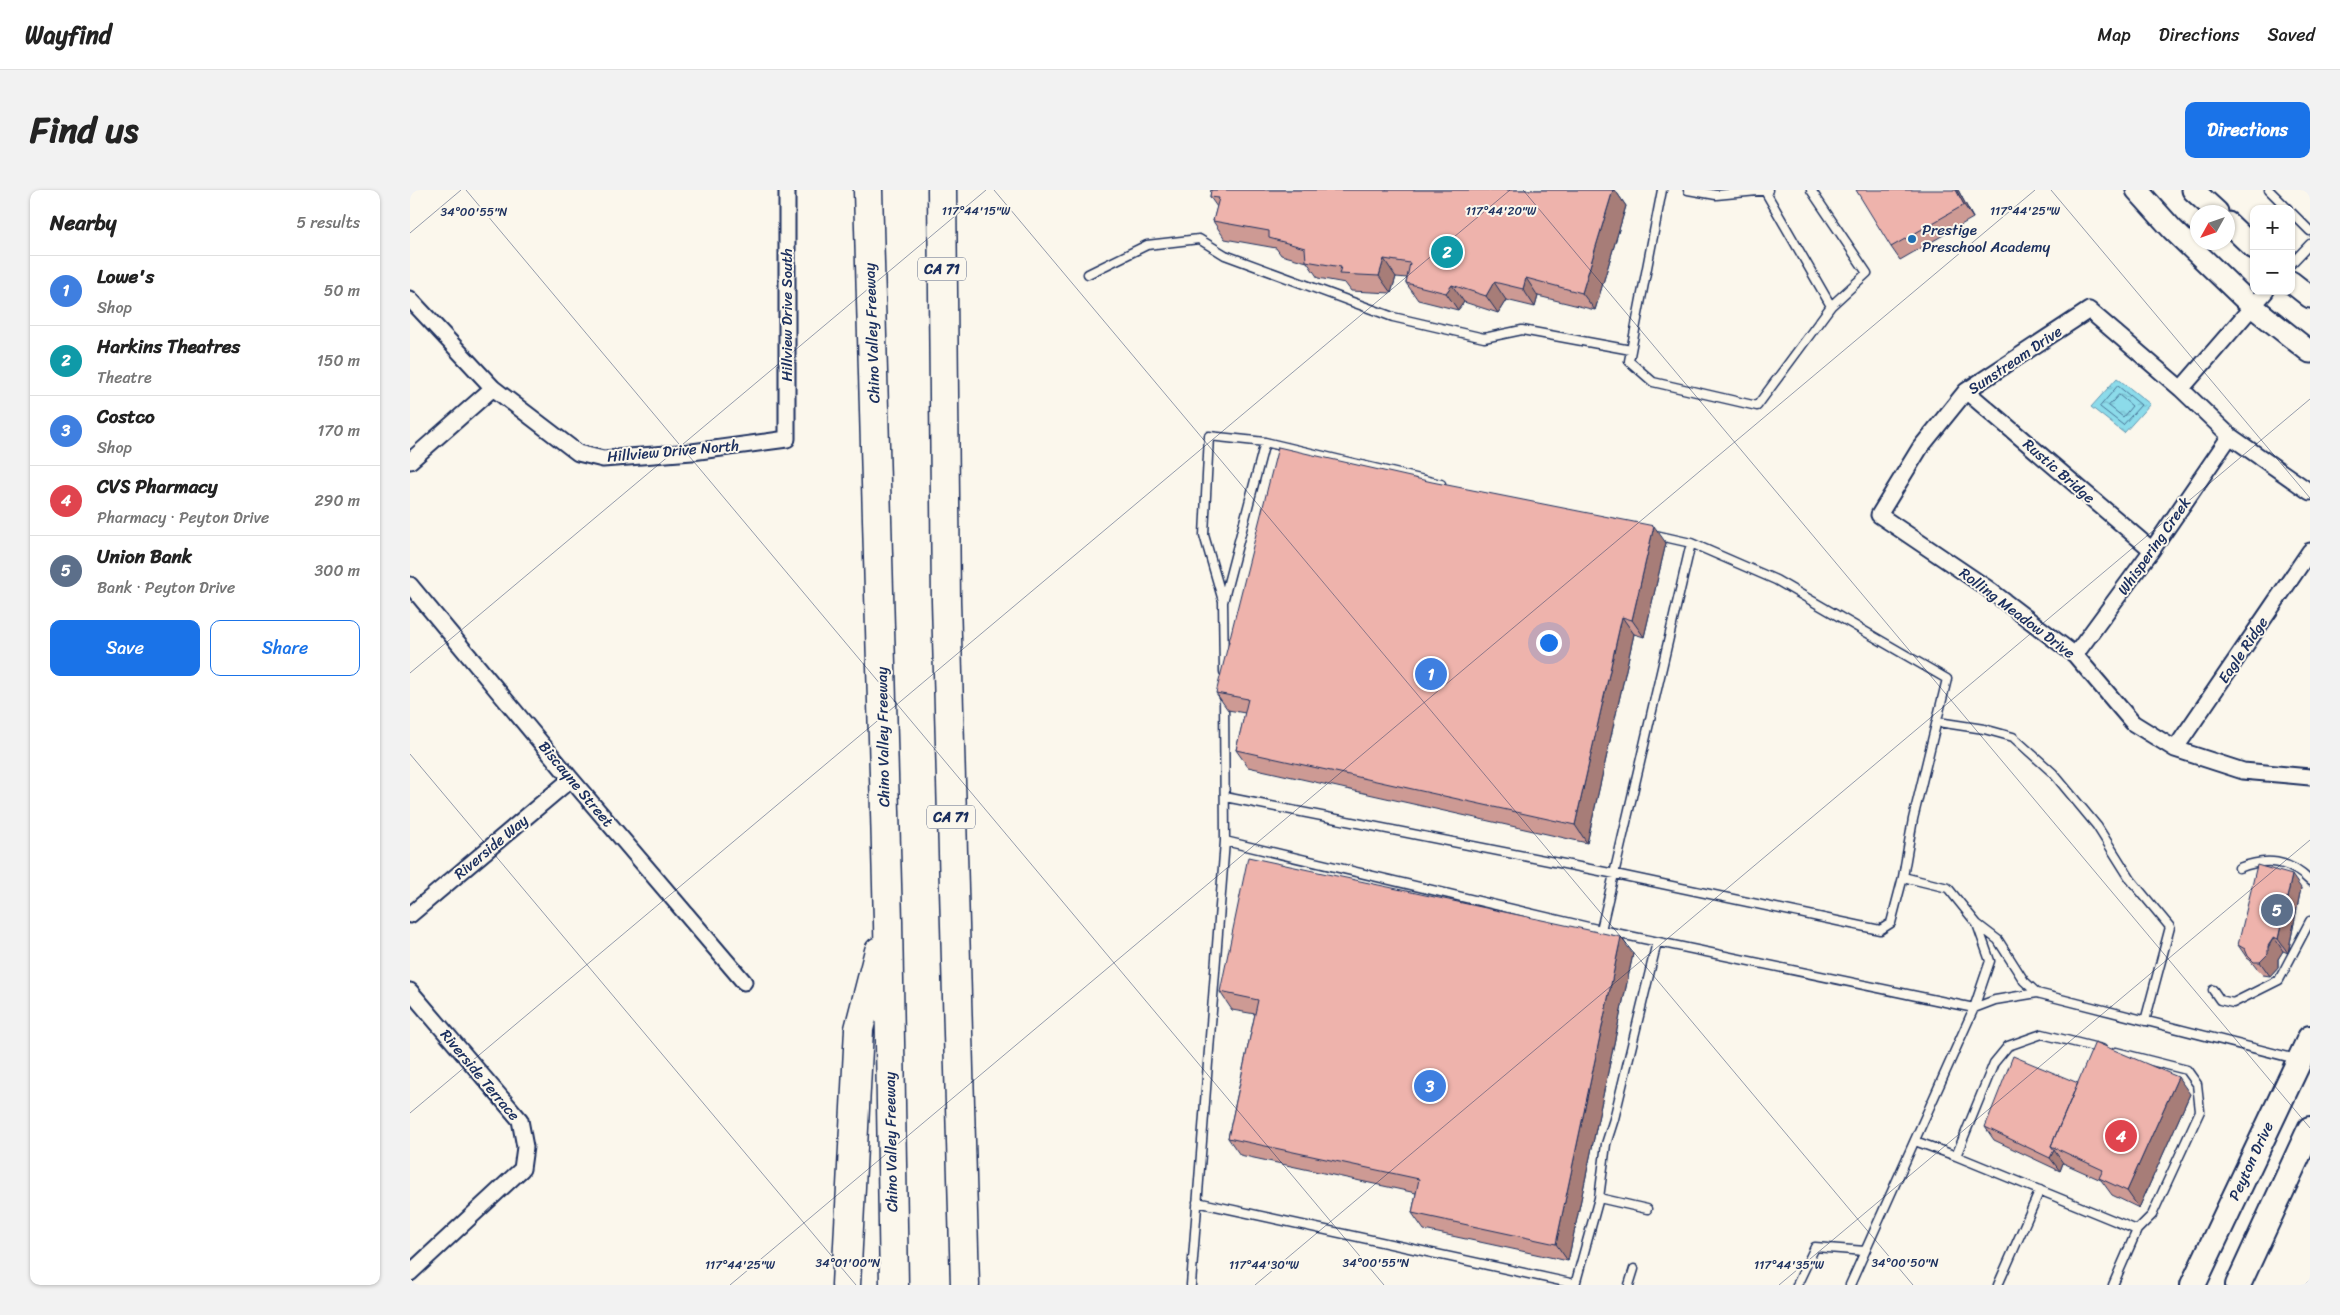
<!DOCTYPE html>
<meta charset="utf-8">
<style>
body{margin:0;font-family:Sriracha,sans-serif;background:#f2f2f2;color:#222}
.controls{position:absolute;right:15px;top:15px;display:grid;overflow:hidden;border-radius:10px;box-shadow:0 1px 4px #0004}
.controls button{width:45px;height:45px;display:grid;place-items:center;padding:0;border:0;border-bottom:1px solid #e0e0e0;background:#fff;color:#222;font:25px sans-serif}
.compass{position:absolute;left:1780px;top:15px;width:45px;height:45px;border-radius:50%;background:#fff;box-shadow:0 1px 4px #0004;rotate:230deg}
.you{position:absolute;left:1138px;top:452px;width:18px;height:18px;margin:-12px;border:4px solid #fff;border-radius:50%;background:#1a73e8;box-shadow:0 0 0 8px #1a73e833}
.badge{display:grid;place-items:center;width:32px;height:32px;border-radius:50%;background:#1a73e8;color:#fff;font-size:16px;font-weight:700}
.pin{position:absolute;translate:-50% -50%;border:2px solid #fff;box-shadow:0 1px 5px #0006}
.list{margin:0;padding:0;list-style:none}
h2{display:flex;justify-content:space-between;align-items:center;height:65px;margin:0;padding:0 20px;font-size:21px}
h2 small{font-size:16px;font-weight:400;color:#767676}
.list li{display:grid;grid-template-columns:32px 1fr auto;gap:15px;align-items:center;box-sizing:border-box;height:70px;padding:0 20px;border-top:1px solid #e0e0e0}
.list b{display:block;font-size:19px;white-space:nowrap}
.list p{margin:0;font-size:16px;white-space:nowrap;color:#767676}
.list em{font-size:16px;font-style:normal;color:#767676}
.actions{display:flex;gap:10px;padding:15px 20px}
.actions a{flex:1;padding:11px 0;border:1px solid #1a73e8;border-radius:10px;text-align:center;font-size:18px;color:#1a73e8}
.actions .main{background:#1a73e8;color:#fff}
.map{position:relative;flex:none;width:1900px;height:1095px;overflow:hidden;border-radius:10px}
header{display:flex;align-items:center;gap:30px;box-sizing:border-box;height:70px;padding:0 25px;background:#fff;border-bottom:1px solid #e0e0e0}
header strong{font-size:24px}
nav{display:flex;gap:28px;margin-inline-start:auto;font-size:18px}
.intro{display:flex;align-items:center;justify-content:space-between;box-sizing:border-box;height:120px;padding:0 30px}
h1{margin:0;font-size:35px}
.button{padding:12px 22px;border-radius:10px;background:#1a73e8;color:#fff;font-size:18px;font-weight:700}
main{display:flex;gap:30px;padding:0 30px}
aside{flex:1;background:#fff;border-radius:10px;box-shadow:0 1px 4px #0004}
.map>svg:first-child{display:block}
</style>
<header>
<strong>Wayfind</strong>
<nav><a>Map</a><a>Directions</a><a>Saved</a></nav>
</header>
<div class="intro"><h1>Find us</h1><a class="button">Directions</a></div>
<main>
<aside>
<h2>Nearby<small>5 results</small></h2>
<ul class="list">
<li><span class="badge" style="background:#3f7fe0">1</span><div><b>Lowe's</b><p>Shop</p></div><em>50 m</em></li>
<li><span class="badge" style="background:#0f9aa8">2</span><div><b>Harkins Theatres</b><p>Theatre</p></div><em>150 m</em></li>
<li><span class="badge" style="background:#3f7fe0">3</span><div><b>Costco</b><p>Shop</p></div><em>170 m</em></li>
<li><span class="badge" style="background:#e0444e">4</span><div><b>CVS Pharmacy</b><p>Pharmacy · Peyton Drive</p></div><em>290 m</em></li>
<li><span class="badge" style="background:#5c6f8a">5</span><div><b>Union Bank</b><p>Bank · Peyton Drive</p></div><em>300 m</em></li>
</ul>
<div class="actions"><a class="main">Save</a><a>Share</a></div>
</aside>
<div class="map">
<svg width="1900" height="1095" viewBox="0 0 1900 1095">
<defs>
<pattern id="water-ripples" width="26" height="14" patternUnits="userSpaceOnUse" patternTransform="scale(1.25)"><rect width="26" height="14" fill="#8cdbea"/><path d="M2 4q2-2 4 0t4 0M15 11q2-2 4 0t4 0" fill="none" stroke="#78bccb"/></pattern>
</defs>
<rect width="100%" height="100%" fill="#fbf7ec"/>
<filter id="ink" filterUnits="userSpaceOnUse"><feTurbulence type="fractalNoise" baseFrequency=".02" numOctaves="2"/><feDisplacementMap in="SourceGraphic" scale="10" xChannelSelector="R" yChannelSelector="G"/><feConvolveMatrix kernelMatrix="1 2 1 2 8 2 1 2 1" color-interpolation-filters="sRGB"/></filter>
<g filter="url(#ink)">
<path fill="url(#water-ripples)" stroke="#5f96b2" d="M1707,188L1740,214L1714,243L1681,217Z"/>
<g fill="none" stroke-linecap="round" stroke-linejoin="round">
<path stroke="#487496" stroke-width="1" d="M1708,196L1731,215L1713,235L1690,217Z
M1709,205L1722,216L1713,227L1699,216Z"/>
<g stroke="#1b2f5e" stroke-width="11">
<path id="service" d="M1252,0L1219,171L1243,192L1347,216L1421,116L1457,83L1401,0
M1278,0L1306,5L1358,0
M1859,0L1878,19
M1355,1L1421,116
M1881,22L1900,41
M1881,74L1900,54
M678,84L737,55L789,49L815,65L983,127L1074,148L1112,140L1221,160
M1241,344L1281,353
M813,411L794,345L799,246L855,252L1031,294
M814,482L813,412L855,252
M1528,532L1574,539L1603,547L1643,583L1687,636L1721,690L1760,737L1735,831
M815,607L1205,684L1470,740L1481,733L1493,687
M815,651L1191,740L1564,818L1585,810L1627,803L1886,869
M1829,678C1857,667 1879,670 1900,691
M1567,734L1588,750L1614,791L1627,803
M1191,740L1281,353L1366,390L1537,489L1503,629L1493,687L1538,698L1567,734L1580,771L1564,818L1440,1095
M1803,800L1810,810L1823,813L1869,790L1900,731
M1505,951L1546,966L1727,1040
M1546,966L1584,873L1598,856L1632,844L1692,859
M1189,1008L1237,1019
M787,1012L1165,1094
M781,1095L815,651L814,506
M1165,1095L1189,1008L1196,954L1204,929L1247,752
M1219,1095L1224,1079
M1387,1095L1405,1057L1455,1061
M1588,1095L1630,1000
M1703,1095L1727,1040L1742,1025L1790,921L1787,894L1777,880L1706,862"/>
</g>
<g stroke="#1b2f5e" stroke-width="19">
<path id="minor" d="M0,109L83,198L168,263L193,269L282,262L377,249V0
M1771,199L1856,101
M1556,201L1742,360
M0,271L83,198
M1900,302L1820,246L1771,199L1679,120L1556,201L1510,258L1469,325L1577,398L1665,465L1723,533L1765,559L1833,581L1900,587
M0,395L161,589L334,792
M1665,465L1742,360L1820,246
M1765,559L1900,361
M0,725L161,589
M0,801L110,930L115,957L112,979L0,1083"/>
</g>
<g stroke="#1b2f5e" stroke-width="25">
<path id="secondary" d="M1727,0L1762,39L1842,116L1900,162
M1783,0L1807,22
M1818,33L1844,58
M1881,92L1900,107"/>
</g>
<g stroke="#1b2f5e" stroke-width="28">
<path id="primary" d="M1783,1095L1900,848
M1828,1095L1900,939"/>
</g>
<g stroke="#1b2f5e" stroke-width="31">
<path id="motorway" d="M458,0L478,731L484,1095
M532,0L536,411L555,1095
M436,1095L449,839L469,761"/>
</g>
<use href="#service" stroke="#fbf7ec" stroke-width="8"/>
<use href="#minor" stroke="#fbf7ec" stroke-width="15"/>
<use href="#secondary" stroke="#fbf7ec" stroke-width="21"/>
<use href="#primary" stroke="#fbf7ec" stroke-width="24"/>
<use href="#motorway" stroke="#fbf7ec" stroke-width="28"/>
</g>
<path fill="#cd9a94" stroke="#1b2f5e" d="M801,0H1205L1216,16L1185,120L1128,106L1125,117L1096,110L1088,123L1054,112L1048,120L1008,110L996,93L997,88L986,87L981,103L941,101L935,93L908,88L897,72L871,65L866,58L815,49L803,31L807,17L800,7Z
M1548,0L1563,28L1490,70L1481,57Z
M1256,353L1234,447L1224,444L1177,653L838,577L826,560L835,523L818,520L806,503Z
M1891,698L1878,763L1873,761L1868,769V777L1860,786L1853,785L1847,779L1840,770L1837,768L1828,755Z
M1223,764L1158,1071L1014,1040L1002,1023L1006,1003L830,965L818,948L845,824L822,820L810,802Z
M1668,893L1780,904L1729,1018L1702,1005L1691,990L1653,973L1650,981L1584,950L1575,937Z"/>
<path fill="#a77d78" stroke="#1b2f5e" d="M1203,0H1205L1216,16L1185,120L1172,103Z
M1546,0H1548L1563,28L1554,15Z
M974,69L986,87L981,103L969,86Z
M1116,88L1128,106L1125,117L1113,99Z
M1084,92L1096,110L1088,123L1076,106Z
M1042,95L1054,112L1048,120L1036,103Z
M1244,336L1256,353L1234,447L1222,430Z
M1212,427L1224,444L1177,653L1165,635Z
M1882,685L1891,698L1878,763L1868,749Z
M1211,747L1223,764L1158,1071L1146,1054Z
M1864,747L1873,761L1868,769V777L1860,786L1850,772Z
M1768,887L1780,904L1729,1018L1717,1001Z
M1644,960L1653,973L1650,981L1640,968Z"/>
<path fill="#eeb3ac" stroke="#1b2f5e" d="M801,0H1203L1172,103L1116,88L1113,99L1084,92L1076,106L1042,95L1036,103L996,93L1000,73L974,69L969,86L929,84L931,77L896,71L895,58L859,48V41L803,31L809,8L800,7Z
M1446,0H1546L1554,15L1481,57Z
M868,257L1022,292L1244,336L1222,430L1212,427L1165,635L826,560L838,509L806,503Z
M838,667L1211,747L1146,1054L1002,1023L1009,989L818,948L848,810L810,802Z
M1847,675L1882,685L1868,749L1864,747L1858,756V764L1850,772H1844L1838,766L1835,759L1828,755Z
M1685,852L1768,887L1717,1001L1689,988L1693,980L1641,956Z
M1603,866L1668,893L1641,956L1644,960L1640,968L1575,937Z"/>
</g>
<path fill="none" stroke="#1b2f5e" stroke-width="1" stroke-opacity="0.45" d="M56,0L974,1095M584,0L1503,1095M1113,0L1900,938M1641,0L1900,308M0,43L51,0M0,483L576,0M0,564L446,1095M0,923L1100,0M320,1095L1625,0M845,1095L1900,209M1369,1095L1900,650M1894,1095L1900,1090"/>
<circle fill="#1f6fb2" stroke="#fbf7ec" stroke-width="2" cx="1502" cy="49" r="5"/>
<g text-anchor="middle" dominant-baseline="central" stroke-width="4" stroke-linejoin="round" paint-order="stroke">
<g fill="#fbf7ec" stroke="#5e6b89" stroke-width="1">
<rect x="508" y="67.5" width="48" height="23" rx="4"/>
<rect x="517" y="615.5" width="48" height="23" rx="4"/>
</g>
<g font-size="14" font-weight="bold" fill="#1b2f5e">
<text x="532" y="79">CA 71</text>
<text x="541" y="627">CA 71</text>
</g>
<g font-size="15" fill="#1b2f5e" stroke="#fbf7ec" text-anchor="start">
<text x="1512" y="40">Prestige<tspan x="1512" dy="17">Preschool Academy</tspan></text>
</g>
<g font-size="15" fill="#1b2f5e" stroke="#fbf7ec">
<text transform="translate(377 125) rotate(-90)">Hillview Drive South</text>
<text transform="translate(462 143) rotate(-92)">Chino Valley Freeway</text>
<text transform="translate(1605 170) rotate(-34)">Sunstream Drive</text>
<text transform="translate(263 261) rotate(-5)">Hillview Drive North</text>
<text transform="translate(1649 281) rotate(41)">Rustic Bridge</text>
<text transform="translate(1744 356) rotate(-55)">Whispering Creek</text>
<text transform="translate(1607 423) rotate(37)">Rolling Meadow Drive</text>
<text transform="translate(1833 460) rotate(-56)">Eagle Ridge</text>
<text transform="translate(473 547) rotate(-91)">Chino Valley Freeway</text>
<text transform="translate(166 594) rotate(50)">Biscayne Street</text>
<text transform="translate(81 657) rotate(-40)">Riverside Way</text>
<text transform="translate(70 885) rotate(50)">Riverside Terrace</text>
<text transform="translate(481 952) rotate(-91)">Chino Valley Freeway</text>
<text transform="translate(1841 971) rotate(-65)">Peyton Drive</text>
</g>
</g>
<g font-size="12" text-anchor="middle" fill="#1b2f5e" stroke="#fbf7ec" stroke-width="4" stroke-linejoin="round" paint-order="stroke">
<text x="1091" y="25">117°44'20"W</text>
<text x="566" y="25">117°44'15"W</text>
<text x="1615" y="25">117°44'25"W</text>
<text x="64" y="26">34°00'55"N</text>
<text x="438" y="1077">34°01'00"N</text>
<text x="966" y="1077">34°00'55"N</text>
<text x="1495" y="1077">34°00'50"N</text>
<text x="330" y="1079">117°44'25"W</text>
<text x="854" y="1079">117°44'30"W</text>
<text x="1379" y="1079">117°44'35"W</text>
</g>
</svg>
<div class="controls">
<button>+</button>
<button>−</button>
</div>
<svg class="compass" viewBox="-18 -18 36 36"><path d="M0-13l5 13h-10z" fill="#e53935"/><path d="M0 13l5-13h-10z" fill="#767676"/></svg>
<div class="you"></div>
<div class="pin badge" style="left:1021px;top:484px;background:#3f7fe0">1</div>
<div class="pin badge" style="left:1037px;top:62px;background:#0f9aa8">2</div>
<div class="pin badge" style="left:1020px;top:896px;background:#3f7fe0">3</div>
<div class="pin badge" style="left:1711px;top:946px;background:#e0444e">4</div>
<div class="pin badge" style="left:1867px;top:720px;background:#5c6f8a">5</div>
</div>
</main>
